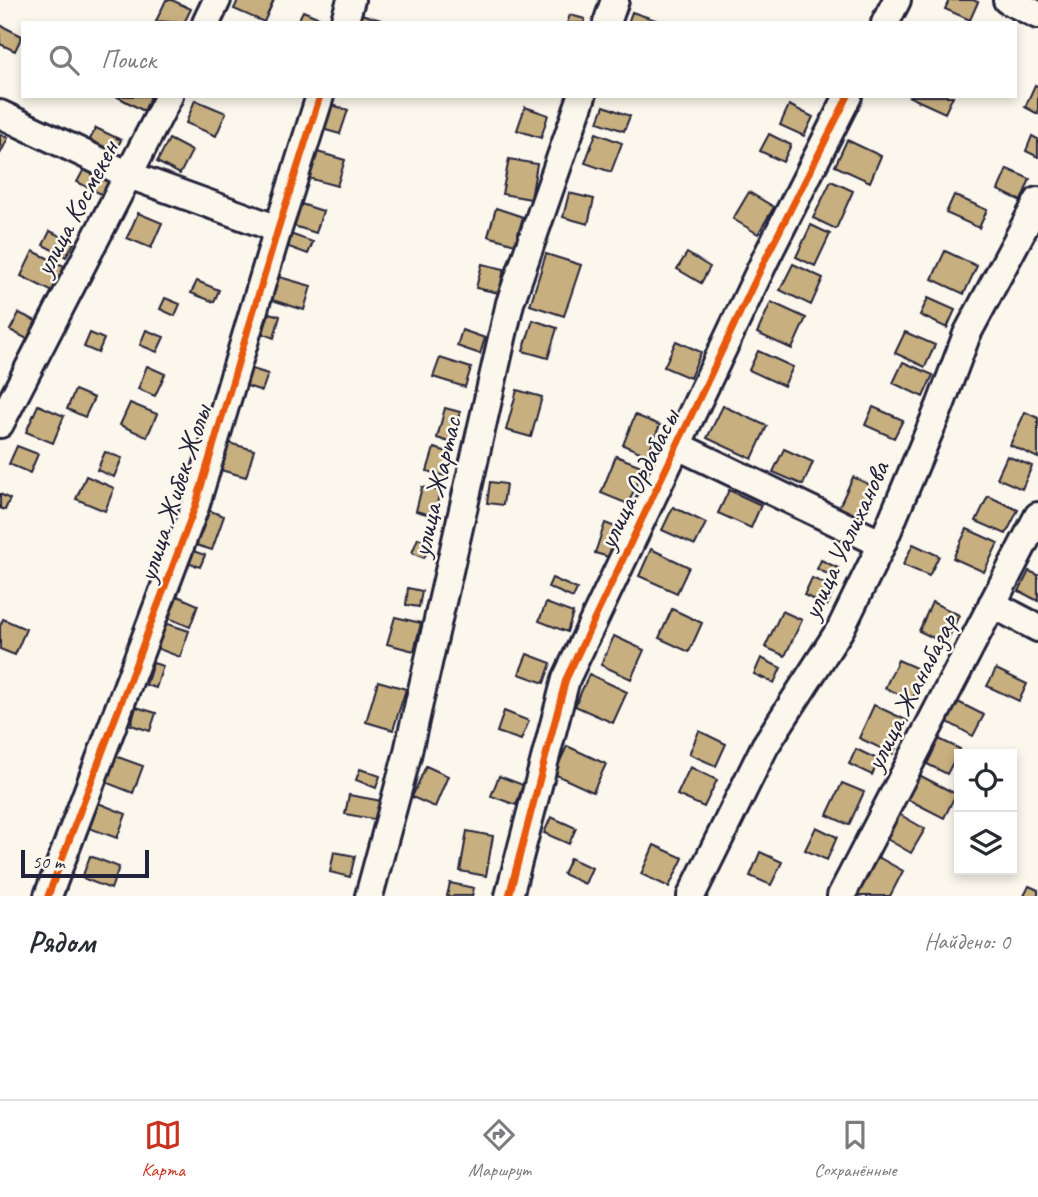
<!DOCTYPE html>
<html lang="ru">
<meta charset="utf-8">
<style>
body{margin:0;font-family:Caveat,sans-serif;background:#f2f2f3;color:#2b2b33}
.controls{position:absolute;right:21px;bottom:21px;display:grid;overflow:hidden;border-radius:0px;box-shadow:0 4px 10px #0003}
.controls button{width:63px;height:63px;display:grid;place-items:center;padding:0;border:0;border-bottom:2px solid #e1e1e2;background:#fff;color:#2b2b33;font:35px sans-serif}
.scale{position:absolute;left:21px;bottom:18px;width:128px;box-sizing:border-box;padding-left:7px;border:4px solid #22223b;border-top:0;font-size:19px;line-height:24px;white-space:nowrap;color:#22223b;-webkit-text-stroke:5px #fbf7ec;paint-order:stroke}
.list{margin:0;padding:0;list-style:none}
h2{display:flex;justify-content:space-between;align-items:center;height:91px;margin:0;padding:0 28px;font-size:30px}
h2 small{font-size:23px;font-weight:400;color:#7c7c81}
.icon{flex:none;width:38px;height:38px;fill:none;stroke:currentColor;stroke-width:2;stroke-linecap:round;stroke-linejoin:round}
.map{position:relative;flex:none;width:1038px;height:896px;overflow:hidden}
.search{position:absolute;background:#fff;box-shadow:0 4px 10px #0003;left:21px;right:21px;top:21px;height:77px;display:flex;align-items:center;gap:18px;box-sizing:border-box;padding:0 24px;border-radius:0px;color:#7c7c81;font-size:26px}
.sheet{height:203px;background:#fff}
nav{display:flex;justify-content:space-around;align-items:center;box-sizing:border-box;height:98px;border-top:2px solid #e1e1e2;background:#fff;font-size:19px;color:#7c7c81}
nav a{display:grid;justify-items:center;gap:4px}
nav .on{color:#c8321e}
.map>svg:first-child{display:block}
</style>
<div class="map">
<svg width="1038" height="896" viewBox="0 0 1038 896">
<rect width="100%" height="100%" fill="#fbf7ec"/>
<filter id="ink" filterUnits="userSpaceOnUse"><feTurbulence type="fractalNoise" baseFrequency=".0143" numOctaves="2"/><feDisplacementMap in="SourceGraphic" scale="14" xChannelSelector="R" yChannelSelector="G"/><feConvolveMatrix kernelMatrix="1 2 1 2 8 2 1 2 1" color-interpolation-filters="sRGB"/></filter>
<g filter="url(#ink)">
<path fill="#c8af7f" stroke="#22223b" stroke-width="2" d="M166,0H172L191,9L184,23L156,21Z
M238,0H274L264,22L234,9Z
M949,0H973L978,2L970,20L945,9Z
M303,11L329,22V23H297Z
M632,12L659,21L658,23H628Z
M361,14L381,20L380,23H358Z
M570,15L585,19L584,23H567Z
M0,25L22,36L15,51L0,44Z
M1035,85L1038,86V114L1025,107Z
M116,96H151L144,111Z
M908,96H953L945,113Z
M195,100L226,113L216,136L186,123Z
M329,104L348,110L340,134L322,129Z
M789,105L813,117L804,136L780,125Z
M604,106L630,116L624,131L598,122Z
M525,107L548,115L541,138L517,130Z
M96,128L121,140L113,156L88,143Z
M596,133L622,143L611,172L585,163Z
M0,134L8,138L0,154Z
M769,134L791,145L783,162L760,151Z
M1032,136L1038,139V157L1026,151Z
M169,139L192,151L180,174L157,162Z
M847,140L881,156L870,182L835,166Z
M314,151L345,160L337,186L305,177Z
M509,159L537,164L531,199L502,194Z
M84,169L110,182L103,195L77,182Z
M1007,169L1030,179L1021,201L998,190Z
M831,181L853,191L836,229L813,218Z
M749,192L774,207L758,234L733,219Z
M569,193L594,199L588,224L563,217Z
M954,195L987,210L979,228L946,213Z
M301,204L323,211L316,233L294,226Z
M496,208L523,217L515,244L488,236Z
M138,213L162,223L151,248L127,238Z
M811,225L830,234L815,266L796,257Z
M50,231L74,243L66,257L43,245Z
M290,234L313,242L308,254L286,246Z
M33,251L66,267L53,292L21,276Z
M945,251L977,266L964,294L932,279Z
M687,253L710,267L701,283L677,269Z
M546,254L581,265L564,316L530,305Z
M482,264L504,269L499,293L476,288Z
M793,264L823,278L811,305L780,290Z
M276,276L311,286L304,310L269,299Z
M197,281L219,290L214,302L191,293Z
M165,298L180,304L175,316L160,309Z
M928,298L955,310L947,328L920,315Z
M771,302L806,318L792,349L757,333Z
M19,313L36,321L27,339L10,330Z
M269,313L280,316L274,338L263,334Z
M533,320L557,328L548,358L523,351Z
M146,330L164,337L157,352L140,345Z
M462,330L485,338L480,354L457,346Z
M905,332L935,345L925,367L895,353Z
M90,333L104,339L98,353L84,347Z
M676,341L701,352L690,378L664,367Z
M758,351L793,367L784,386L749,370Z
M440,358L471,368L465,387L433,377Z
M903,362L933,375L923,397L893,383Z
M147,366L165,374L155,396L138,389Z
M249,368L268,374L262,391L244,385Z
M75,390L94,398L85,417L67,409Z
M517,390L542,397L531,437L506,430Z
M130,403L157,414L147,437L120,425Z
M38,405L64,416L53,443L26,432Z
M723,406L767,426L752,459L707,438Z
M873,407L903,420L894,438L865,425Z
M445,408L460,412L452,443L437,438Z
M1025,412L1038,418V458L1010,445Z
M635,415L660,425L647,455L623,445Z
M225,442L254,450L246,477L217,469Z
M17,446L38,454L30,473L9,464Z
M434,448L452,453L445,476L427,471Z
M784,449L813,462L803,485L773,472Z
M105,452L122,458L114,477L97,470Z
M616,456L644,467L628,504L601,493Z
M1007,456L1032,466L1022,489L997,478Z
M86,476L114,488L105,511L76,499Z
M853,477L875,487L860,519L838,509Z
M490,482L506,484L503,505L487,503Z
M422,487L440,491L434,516L416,511Z
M729,490L761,505L751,528L718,513Z
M0,494L10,499L5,510L0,508Z
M988,496L1018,510L1006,534L976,521Z
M673,507L706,523L695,545L662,530Z
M205,509L224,516L212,550L193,544Z
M605,523L618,528L609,557L595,553Z
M967,529L998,543L984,572L953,558Z
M418,538L431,544L424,558L412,553Z
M913,544L939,556L929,576L903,565Z
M651,549L689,567L677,593L639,576Z
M190,550L205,555L200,567L186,562Z
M821,560L838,568L834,577L817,569Z
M1029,571L1038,575V601L1019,591Z
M552,578L577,589L573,598L548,587Z
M812,578L835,588L827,606L804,595Z
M408,588L422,591L419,607L406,605Z
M175,595L198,605L190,627L166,617Z
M932,602L959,615L946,644L919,631Z
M546,603L573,613L567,632L539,621Z
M672,609L702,623L689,652L659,638Z
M782,611L802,620L785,656L765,647Z
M395,617L421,623L414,651L387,644Z
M3,619L26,629L15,655L0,649V626Z
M165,623L189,631L180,657L156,648Z
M614,636L644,650L631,679L601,665Z
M527,654L551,663L544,683L519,674Z
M761,658L781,668L774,683L754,674Z
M898,660L925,672L912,700L885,688Z
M153,663L163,666L156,688L146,685Z
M996,669L1027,684L1019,701L987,686Z
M589,674L627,692L613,723L575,706Z
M378,681L406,689L393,730L366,722Z
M956,701L984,715L973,736L946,721Z
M874,705L908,721L893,754L859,738Z
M136,707L156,713L150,731L131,725Z
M504,711L529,721L521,740L497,732Z
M699,731L726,744L716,766L689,754Z
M939,739L960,749L947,774L927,764Z
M567,746L606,764L593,792L554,774Z
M856,749L879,760L872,775L849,764Z
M115,756L143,766L133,793L105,782Z
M426,766L448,776L435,807L412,797Z
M690,767L717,780L704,807L677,795Z
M360,769L380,776L376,788L356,780Z
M919,775L956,794L944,818L907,799Z
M499,776L523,785L516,805L491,796Z
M842,783L864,792L849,825L827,815Z
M349,795L382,801L379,820L345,814Z
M98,803L126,814L117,838L89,828Z
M899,814L925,829L911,853L885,838Z
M551,817L576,828L569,844L544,833Z
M816,827L837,837L827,860L805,850Z
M467,831L493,836L486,876L460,871Z
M654,845L683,858L669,887L641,874Z
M334,852L355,856L350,877L330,872Z
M760,852L782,862L771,885L750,876Z
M90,856L119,867L111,889L82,878Z
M878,857L903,871L890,896H857Z
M570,858L592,868L585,884L563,874Z
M450,883L474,888L472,896H447Z
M1029,886L1038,890V896H1024Z"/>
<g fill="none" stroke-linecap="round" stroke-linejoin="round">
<g stroke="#22223b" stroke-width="32">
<path id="minor" d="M1007,0L1038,15
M206,23L217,0
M344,23L351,0
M607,23L615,0
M885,23L897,0
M0,114L129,175L278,229
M0,424L169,96
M678,446L882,544
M992,604L1038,628
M48,896L195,507L278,229L320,96
M369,896L407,756L510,303L582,96
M509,896L566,679L766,258L848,96
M691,896L765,746L841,628L882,544L940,406L967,334L1038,201
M841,896L1038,516"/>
</g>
<use href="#minor" stroke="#fbf7ec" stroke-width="26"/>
<g stroke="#fbf7ec" stroke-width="11">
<path id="cycleway" d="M48,896L195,507L278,229L320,96
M509,896L566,679L766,258L848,96"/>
</g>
<use href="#cycleway" stroke="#e8590c" stroke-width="7"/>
</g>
</g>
<g text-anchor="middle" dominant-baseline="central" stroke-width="5" stroke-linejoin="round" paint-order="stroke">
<g font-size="28" fill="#22223b" stroke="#fbf7ec">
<text transform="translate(76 208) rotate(-62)">улица Космекен</text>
<text transform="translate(638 479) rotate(-64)">улица Ордабасы</text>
<text transform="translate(436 487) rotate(-77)">улица Жартас</text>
<text transform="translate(174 493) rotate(-72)">улица Жибек Жолы</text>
<text transform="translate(845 540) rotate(-65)">улица Уалиханова</text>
<text transform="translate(911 692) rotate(-63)">улица Жанабазар</text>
</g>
</g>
</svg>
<div class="controls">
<button><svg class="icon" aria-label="locate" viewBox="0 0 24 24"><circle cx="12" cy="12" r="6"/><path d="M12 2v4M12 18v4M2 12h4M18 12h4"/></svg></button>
<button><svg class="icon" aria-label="layers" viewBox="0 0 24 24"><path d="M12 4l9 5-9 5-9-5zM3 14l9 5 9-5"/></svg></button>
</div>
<div class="scale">50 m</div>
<div class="search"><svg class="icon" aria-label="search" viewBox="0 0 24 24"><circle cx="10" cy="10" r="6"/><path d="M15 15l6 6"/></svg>Поиск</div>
</div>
<section class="sheet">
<h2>Рядом<small>Найдено: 0</small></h2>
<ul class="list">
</ul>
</section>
<nav>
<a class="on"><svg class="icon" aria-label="map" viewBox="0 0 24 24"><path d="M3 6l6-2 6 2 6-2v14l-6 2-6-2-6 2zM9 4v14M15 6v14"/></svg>Карта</a>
<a><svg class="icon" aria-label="directions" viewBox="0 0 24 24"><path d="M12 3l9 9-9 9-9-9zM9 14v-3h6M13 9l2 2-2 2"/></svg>Маршрут</a>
<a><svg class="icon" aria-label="saved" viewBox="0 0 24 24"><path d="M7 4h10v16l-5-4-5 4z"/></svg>Сохранённые</a>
</nav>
